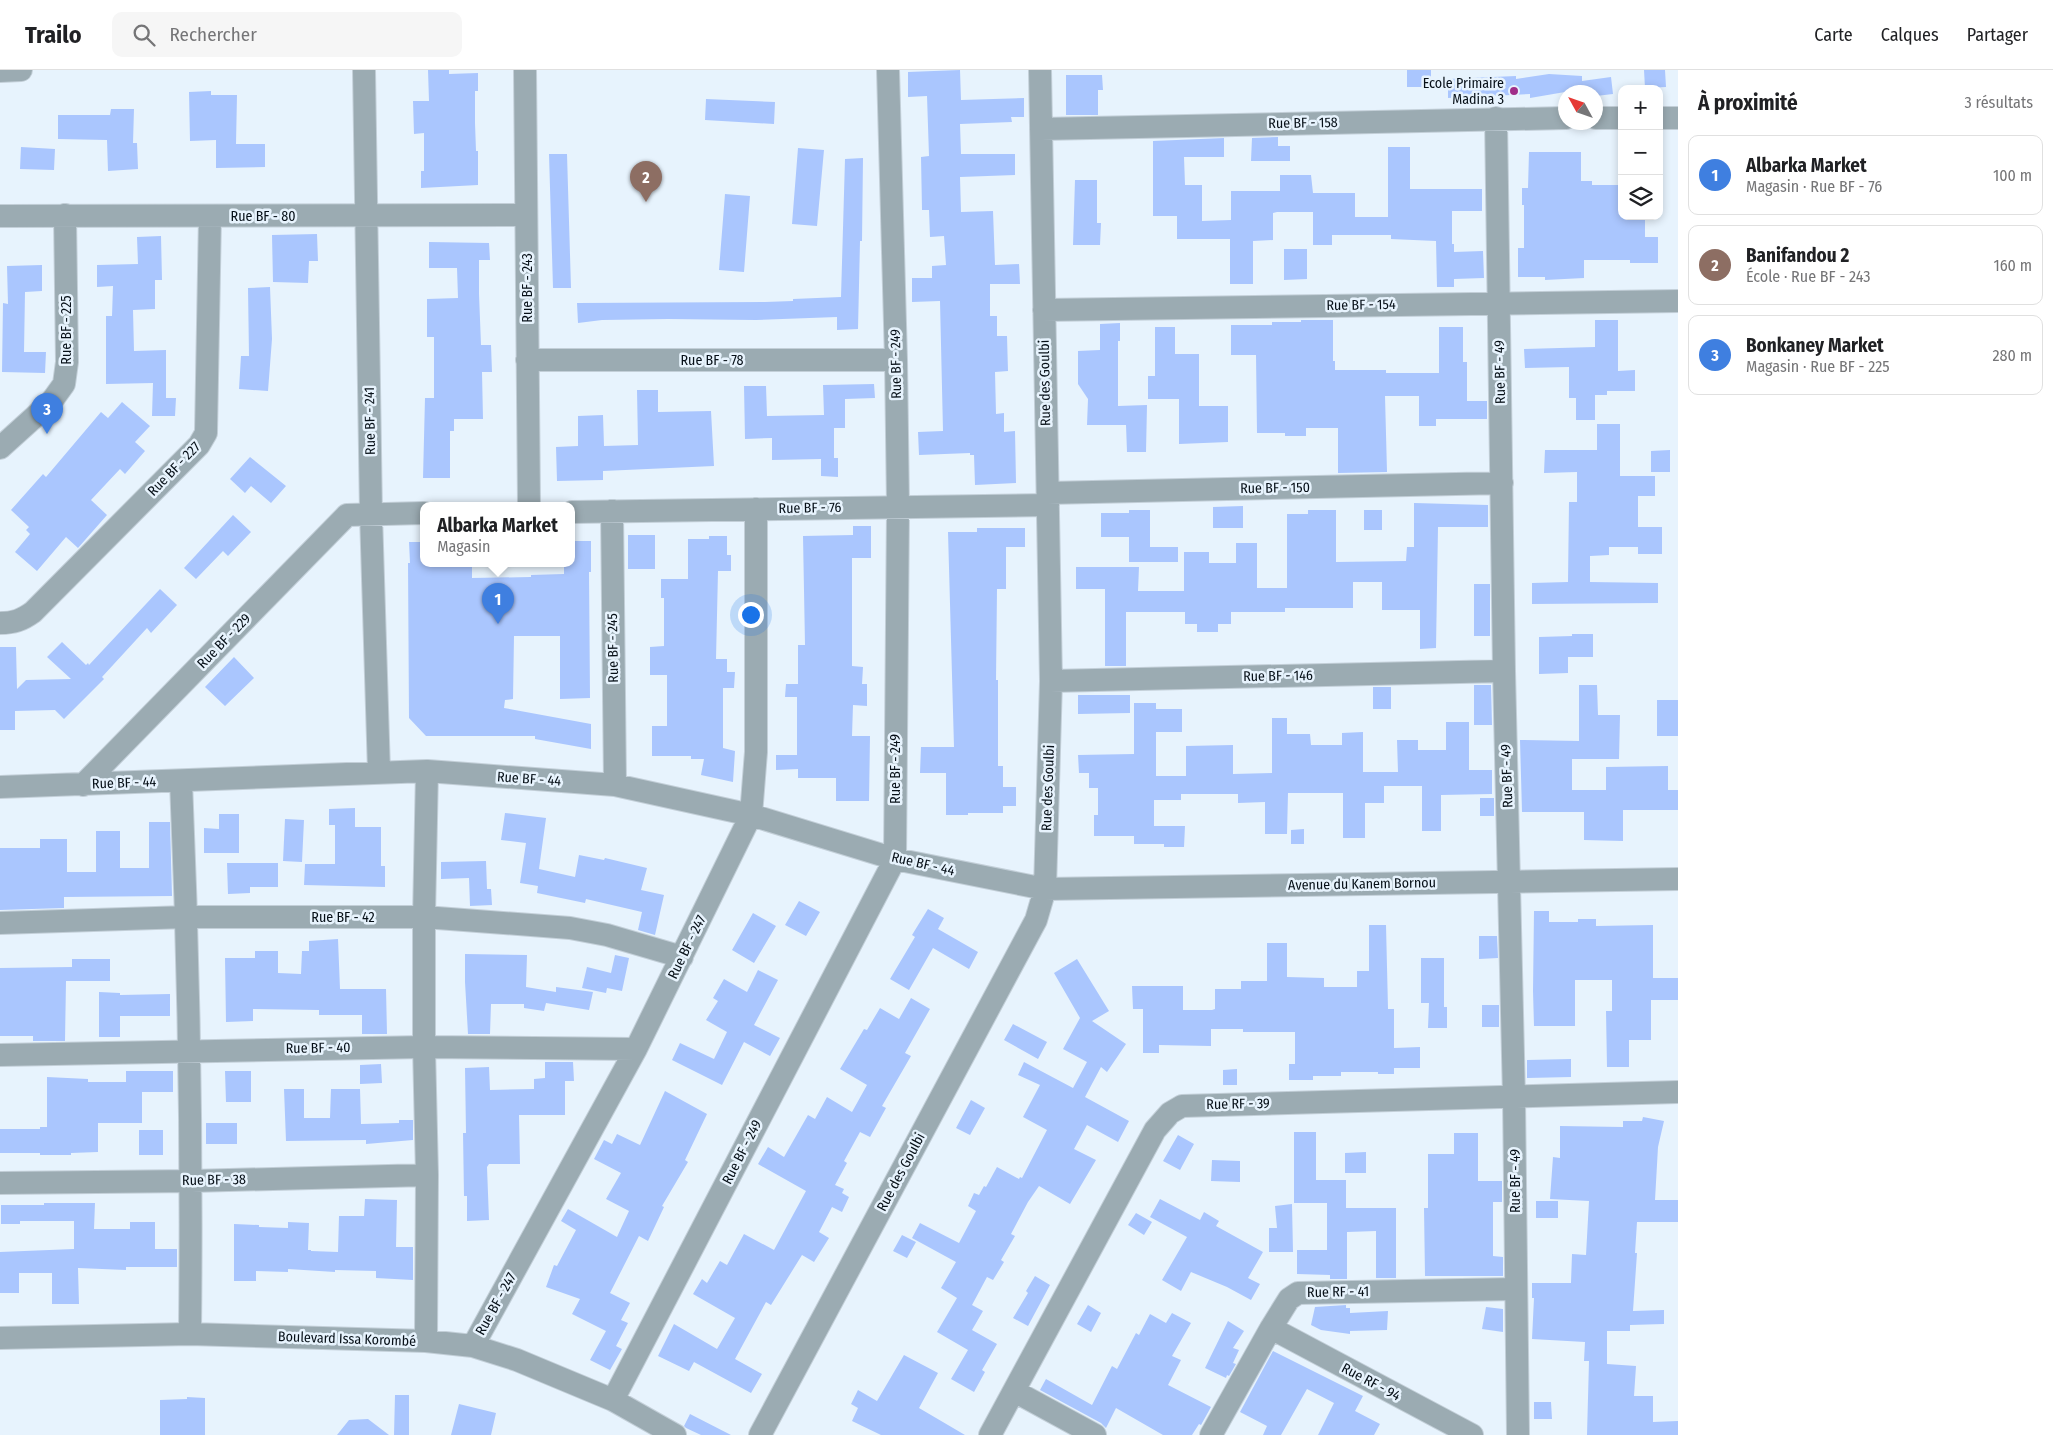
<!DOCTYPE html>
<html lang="fr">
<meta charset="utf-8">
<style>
body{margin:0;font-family:"Fira Sans Condensed",sans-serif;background:#f6f6f6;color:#202124}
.controls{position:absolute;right:15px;top:15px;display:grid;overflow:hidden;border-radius:10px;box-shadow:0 2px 8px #0003}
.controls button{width:45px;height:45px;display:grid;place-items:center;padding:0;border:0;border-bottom:1px solid #e0e0e0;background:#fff;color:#202124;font:25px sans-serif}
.compass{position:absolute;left:1558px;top:15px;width:45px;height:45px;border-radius:50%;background:#fff;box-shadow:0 2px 8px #0003;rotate:310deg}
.you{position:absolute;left:750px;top:544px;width:18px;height:18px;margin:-12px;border:4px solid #fff;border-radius:50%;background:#1a73e8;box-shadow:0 0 0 8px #1a73e833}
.badge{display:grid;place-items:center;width:32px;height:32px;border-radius:50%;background:#a02d89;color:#fff;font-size:16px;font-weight:700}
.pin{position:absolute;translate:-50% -41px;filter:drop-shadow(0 1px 2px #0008)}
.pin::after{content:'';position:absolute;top:26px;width:18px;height:15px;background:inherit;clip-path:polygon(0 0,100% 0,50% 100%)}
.popup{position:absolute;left:420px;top:432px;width:155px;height:65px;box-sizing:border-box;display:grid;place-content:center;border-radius:10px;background:#fff;filter:drop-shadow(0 1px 4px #0005);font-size:16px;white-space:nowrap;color:#757577}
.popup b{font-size:19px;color:#202124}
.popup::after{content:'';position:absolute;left:50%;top:100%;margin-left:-10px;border:10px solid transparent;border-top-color:#fff}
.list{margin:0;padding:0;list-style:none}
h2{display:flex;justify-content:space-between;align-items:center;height:65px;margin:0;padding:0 20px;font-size:21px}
h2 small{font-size:16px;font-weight:400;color:#757577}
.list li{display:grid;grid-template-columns:32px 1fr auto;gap:15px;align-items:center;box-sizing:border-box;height:80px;margin:0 10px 10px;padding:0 10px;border:1px solid #e0e0e0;border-radius:10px}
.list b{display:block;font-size:19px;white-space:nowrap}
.list p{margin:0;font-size:16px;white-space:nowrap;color:#757577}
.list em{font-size:16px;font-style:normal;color:#757577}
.icon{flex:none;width:28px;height:28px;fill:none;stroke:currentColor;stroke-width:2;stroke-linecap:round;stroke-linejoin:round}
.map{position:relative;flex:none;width:1678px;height:1365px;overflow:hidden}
header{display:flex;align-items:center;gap:30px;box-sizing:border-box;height:70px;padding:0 25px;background:#fff;border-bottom:1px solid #e0e0e0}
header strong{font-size:24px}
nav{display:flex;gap:28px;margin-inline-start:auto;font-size:18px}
.search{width:350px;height:45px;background:#f6f6f6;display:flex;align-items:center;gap:12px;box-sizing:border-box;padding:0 18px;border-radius:10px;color:#757577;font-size:19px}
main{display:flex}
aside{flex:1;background:#fff}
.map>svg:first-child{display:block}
</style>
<header>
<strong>Trailo</strong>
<div class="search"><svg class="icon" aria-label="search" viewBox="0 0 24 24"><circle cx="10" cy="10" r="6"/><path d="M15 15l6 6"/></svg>Rechercher</div>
<nav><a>Carte</a><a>Calques</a><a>Partager</a></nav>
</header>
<main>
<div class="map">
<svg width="1678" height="1365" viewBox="0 0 1678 1365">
<rect width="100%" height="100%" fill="#e7f3fd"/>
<path fill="#aac6fe" d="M428,0H449V4L478,3V21H475V53L476,81H478V115L421,118V101H424V63L414,64L413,31H429Z
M960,0L961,30L1024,28V47H1011L1012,52L960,54L961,84H1015V105L960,107L961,142L993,141L995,195L1019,194L1020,214H990V246H997V266H1007L1008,301L995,302L996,344L1004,343V362L1015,361L1016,413L975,415L974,385H970V383L919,385L918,362L943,361L940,231L912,232V208H932V196L946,195L944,166L930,167L929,140H922L921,87L929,86L927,26L908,27V2Z
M1407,0H1431V17H1407Z
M1644,0H1665L1666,17L1645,18Z
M1549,4L1582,6V11L1611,7L1613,24L1596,26V22H1565L1530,28V24L1448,28V9L1516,6V9Z
M1066,5H1102L1103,20H1098V45H1066Z
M211,21V25H237L236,74H265V97L216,98V70L190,71L189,22Z
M706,29L775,32L774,54L705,50Z
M111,39H134L133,73H137L138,99L108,101L107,70L58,69V45H110Z
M1278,67V76H1290V91H1251L1252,68Z
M1224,68V87H1184L1185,115H1202V151L1231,150V121H1280V105H1311L1313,123H1355V147H1388V77H1410V119H1482V141H1452V174H1454V182L1483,181L1484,208L1454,209V217H1437L1436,171L1391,169V165H1332V175H1313V142H1277L1273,143V170L1253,171V214H1230V169H1177V146H1153V71Z
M21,77L55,79L54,100L20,99Z
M798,78L824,80L817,156L792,154Z
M1529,82H1581V111H1592V115H1622V146H1645V167H1658V193H1630V190H1584V208L1545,210V207H1518V178H1524V135H1522V118H1528Z
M549,84H567L571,218H553Z
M863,88L862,171H860L858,259L837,260V247L756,250L668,249L602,250L578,253L577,233L765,232L793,231V229L841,227L845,89Z
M1075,110H1097V153H1101L1100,175H1073Z
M725,124L750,126L744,202L719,200Z
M317,164L318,191H309L308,213L273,212L272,165Z
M161,166L162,210H155V239L133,240L134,281L166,280V328H176L175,346H152L153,313L106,314V246H112L113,216L97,217V195L138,194L137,167Z
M429,172L489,173L490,190H479V224L481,275H491L492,302H482L483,349H454V361H450V408H423L425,328H434V267H427V229L458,228L457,198H429Z
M1284,179H1307V209L1284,210Z
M42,195V221L25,222L24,282H46L45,303L2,302L3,233L8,234L7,196Z
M270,217L272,269L268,321L239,319L241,286H249L248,218Z
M1301,250H1333V291H1335V300H1386V303H1439V257H1463V292H1467V331H1487V349H1436V356H1419V326H1385L1387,402L1338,403V358H1306V366H1285V363H1257L1256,285H1231V255H1272V252H1301Z
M1595,250H1618V301L1635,300V321H1607V325H1595V350H1576V328H1569V297L1525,298L1524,279L1595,277Z
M1120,253V271H1118V336L1147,335L1146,382H1127L1126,355H1087L1088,329L1078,314V281L1100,280V254Z
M1155,257H1175V284H1199V336H1228V372L1179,374V329H1148V306H1155Z
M874,314L875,328L845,329V358H834V388H838V407L821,406V389L772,390V368L745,369L744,316H766L767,346L824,345L823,315Z
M637,320H658V342L711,341L714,396L603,401V410L557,411L556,377L578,376V346L603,345L604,376L638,375Z
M122,332L150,356L135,372L145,381L125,404L120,399L91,430L107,445L78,478L66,467L37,501L15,482L30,464L26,460L29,457L11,440L43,404L46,407L101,342L108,348Z
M1597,354H1620V406H1655V426H1638V457H1662V484H1638V477H1609V485L1590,486V512L1658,513V533L1532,534V513L1568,512L1569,432H1577V402L1544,403L1545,380H1597Z
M1670,380V402H1651V381Z
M250,387L286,416L271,433L251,416L245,423L230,409Z
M1414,433L1488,435V457H1438L1436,578L1420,579V540H1382V512H1353V538H1285V542H1231V554H1218V562H1197V554H1185V542H1126V596H1105V519H1076V497H1139L1138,521H1184V482H1209V493H1236V473H1257V518H1287V444H1308V440H1336V492L1406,491L1407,477H1414Z
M1243,436V458H1213V437Z
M1129,440H1150V477H1178V492H1129V467H1101V443H1129Z
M1364,440H1382V460H1364Z
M233,445L251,462L228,486L223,481L196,509L184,498Z
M853,456H871V488H852V596L863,597L862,614H867V636L853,635L852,666H870L869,731H836V708H798V699L776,700V685H797V627H785L786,614H798V575H805L803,466L853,465Z
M977,458H1025V477H1006V519H997L996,610H998V696H1003V717H1016V736H1003V743H968V745H946V703H920L921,677H954L948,462H977Z
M628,465H655V499H628Z
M709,466H727V485H731V501H718L716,589H727V602H735L734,618H723V678L735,681L733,712L701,705L704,689H691V686H652V656H667V605H650V577L664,576V528H661V509H688V469H709Z
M572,471H591V502H589L590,628L560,629V566H514L513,629L505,630L504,638L591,654V679L535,669V666H426L409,648L408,493H410L409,472H424V493H472V508L531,507V505L564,504V493H572Z
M1474,514H1490V566H1474Z
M160,519L177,535L151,563L147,558L102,607L104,609L64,649L55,640L15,641V660H0V577H16L17,619L26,610L71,609L47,587L62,572L86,595L88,593L89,595Z
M1572,564H1593V587H1568V603L1539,604V567L1572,566Z
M234,587L254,608L225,636L205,617Z
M1474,615H1491L1492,655H1474Z
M1579,615H1597L1598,645H1620L1619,689H1572V720H1606V697L1668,696V720H1678V740H1623V771L1584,770V742H1522L1520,670L1579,671Z
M1373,617H1391V639H1373Z
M1078,625H1130V643L1078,644Z
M1657,630H1678V666H1657Z
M1134,633H1156V639H1182V662H1156V706H1186V676L1233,675V704L1272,703V648H1287V664H1310L1311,675H1342V663L1363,662V702H1398L1397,670H1418V680H1446V652H1469V700H1492V724L1441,725V761H1422V716H1384V733H1365V768H1343V723H1288L1287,764H1265V732L1238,733V724H1181V730H1154V756H1185L1184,777H1164V774H1134V766H1094V745H1098V718H1089V703H1079L1078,685L1134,684Z
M1480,728H1494V746H1480Z
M355,738V757H381V796H385V817L304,815L305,794H335V755H329V739Z
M505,743L546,748L539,799L575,807L579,785L604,790L605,788L647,798L641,820L664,825L655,865L638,860L642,842L586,829L585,833L537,823L538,816L520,813L526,773L501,770Z
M219,744H239V783H204V758L219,759Z
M285,749L304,750L302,792L283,791Z
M149,752H170L172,826L64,827V838L0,840V778H40V769H67V802H96V761H120V798H149Z
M1304,759V774H1291V760Z
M486,791L487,819H491L492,835L470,836L469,808L441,809V792Z
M227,793H278V817H250V823L228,824Z
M799,831L820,842L806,866L785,855Z
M928,839L944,848L938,859L978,882L969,899L933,878L909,920L890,909L915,867L912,865Z
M1534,841H1549V852H1578V849H1596V856L1653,855V908H1678V930H1651V970H1629V997H1607L1606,941H1612V910H1575V956H1534L1533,921Z
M753,843L776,856L754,893L732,880Z
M1369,855H1386L1388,939H1394V978L1420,977V998H1394V1004H1378V1002H1341V1006H1313V1010H1289V994H1295V962H1243V959H1211V976L1159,975V983H1143V939H1133L1132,916H1183V940H1212L1215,939V919H1241V911H1267V873H1287V907L1324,908V917H1357V901H1369Z
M1479,866H1497L1498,888L1479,889Z
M338,869L340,919H386L387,964H362V945H319V940L253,939V951L226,952L225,888H255V881H278V903L301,904L302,881H309V871Z
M465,884L527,885L526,917L556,922V917L593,922L589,940L546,933L544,941L524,938V934H491L490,964H468L465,912Z
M615,885L629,888L622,921L607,918L606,923L582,918L587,897L611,903Z
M1421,888H1444V937H1447V958H1428L1429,933H1421Z
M72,889H110V911H66L65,971H33V966H0V898L72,897Z
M1077,889L1109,941L1092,951L1126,974L1107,1002L1101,997L1085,1027L1129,1051L1118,1072L1087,1055L1074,1079L1096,1090L1070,1134L1039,1116L1028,1132L1011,1164L1015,1166L1001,1190L1004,1192L993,1210L987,1207L972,1235L983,1241L972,1260L997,1274L982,1300L985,1302L974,1322L951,1309L968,1280L937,1262L957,1228L941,1218L956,1192L912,1168L920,1153L959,1173L976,1141L968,1136L974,1123L979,1125L984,1116L986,1117L997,1097L1019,1109L1020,1107L1022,1108L1047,1060L1023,1047L1040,1015L1018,1005L1024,992L1073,1018L1087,992L1063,979L1080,948L1054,903Z
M758,900L778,910L754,955L780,968L770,986L744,972L722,1015L672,990L680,973L714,989L727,962L706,950L718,931L713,928L724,909L747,922Z
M99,922L120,923V925L170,924V946H120V967H99Z
M911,928L930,939L905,983L911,986L882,1036L886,1038L870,1067L860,1062L844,1091L847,1093L835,1115L844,1119L842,1123L849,1127L842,1142L832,1137L819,1162L829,1168L814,1192L802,1185L771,1235L766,1232L735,1289L762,1304L751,1323L694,1292L689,1301L658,1286L674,1254L717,1279L735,1248L693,1224L702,1209L707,1213L720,1191L727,1195L744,1164L774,1180L806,1121L758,1094L768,1077L784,1087L808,1045L815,1049L827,1027L852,1042L867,1015L840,999L864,959L867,960L880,938L899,949Z
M1482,935H1499V957H1482Z
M1013,954L1047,972L1038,989L1004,970Z
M1571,989V1007L1527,1008V990Z
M545,992H573L574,1011H565V1045H519L520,1094H489L487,1097L489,1150L467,1151V1126H464L463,1063H466L465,998L489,997L490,1020L534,1019V1009L545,1008Z
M381,994L382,1013L360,1014V995Z
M1237,999V1015H1223V1000Z
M126,1001H173V1022H142V1053H98V1082L71,1083V1085H40V1083H0V1059H40V1057H47V1007L88,1009V1012H126Z
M225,1001H251V1032H226Z
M284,1019H304V1048H330L331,1019H360L361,1054L399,1053V1050H413V1070L366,1074V1070L286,1071Z
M665,1021L707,1044L685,1090L688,1092L662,1136L664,1137L648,1171L639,1166L610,1223L630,1233L621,1250L628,1253L616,1276L622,1279L610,1300L590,1290L606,1261L572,1244L580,1229L546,1217L554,1195L557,1196L576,1160L561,1151L568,1139L617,1167L629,1141L606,1129L621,1103L594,1089L604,1070L612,1074L617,1064L640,1075Z
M971,1030L985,1038L970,1065L956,1058Z
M1643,1047L1664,1051L1658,1077L1655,1130H1678V1152H1637L1635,1183H1637L1633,1241L1664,1240V1254L1630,1255V1261H1607V1294L1636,1296L1634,1326H1653V1352L1678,1351V1365H1587L1589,1291H1584L1585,1272L1532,1269L1534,1228H1532V1213H1571L1572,1184L1586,1185L1589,1131L1550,1129L1553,1087L1560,1088V1056L1623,1057V1051H1642Z
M206,1053H237V1074H206Z
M139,1060H163V1085H139Z
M1294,1062H1316V1110H1346V1138H1396V1208H1376V1161L1347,1162V1209H1330V1205L1297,1204V1180H1327V1133H1294Z
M1454,1063H1478V1111H1502V1132H1493V1186L1503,1187V1206H1425L1424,1138H1428V1084H1454Z
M1178,1065L1194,1074L1180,1100L1163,1091Z
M1366,1082V1103H1345V1083Z
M1212,1090L1240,1091V1112L1211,1111Z
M365,1129L397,1130L396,1177H413V1210L376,1208V1201L335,1200V1202L288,1199V1202L256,1201V1211H234V1154L259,1155V1157L288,1158V1152L309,1153L308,1180H311V1181L338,1182L339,1146H364Z
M1160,1129L1200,1150L1204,1142L1219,1151L1216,1156L1263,1182L1248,1208L1260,1214L1251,1230L1227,1217L1191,1202L1181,1221L1162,1210L1187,1167L1150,1147Z
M1536,1131H1558V1148H1536Z
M44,1133H95L94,1159H130V1152H155V1179H177V1197H126V1200L78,1198L79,1234H52V1203H19V1223H0V1182L74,1179V1151H20V1154H1V1135H44Z
M1292,1134L1293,1182H1269V1158H1277L1275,1136Z
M1136,1143L1152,1152L1144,1165L1128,1155Z
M902,1165L916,1172L907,1188L893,1181Z
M1035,1206L1050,1215L1028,1256L1013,1248L1028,1223L1026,1221Z
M1088,1235L1101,1243L1091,1262L1077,1254Z
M1346,1235V1238H1350V1243L1388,1241L1387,1260L1350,1261V1264L1321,1260L1311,1255L1315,1237Z
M1486,1237L1503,1239V1262L1482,1259Z
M1172,1243L1191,1253L1172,1286L1181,1290L1168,1315L1211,1337L1201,1355L1199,1354L1192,1365H1163L1116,1338L1106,1358L1101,1353L1040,1320L1046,1309L1092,1335L1112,1296L1117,1299L1136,1263L1139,1265L1150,1244L1166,1253Z
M1228,1251L1244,1261L1233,1278L1239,1280L1233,1293L1236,1294L1229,1306L1227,1305L1226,1308L1205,1298Z
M1273,1281L1363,1326L1355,1341L1380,1354L1374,1365H1318L1334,1333L1307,1319L1281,1365H1263L1267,1356L1240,1342Z
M904,1285L938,1303L919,1338L965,1365H881L852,1351L858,1338L851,1334L858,1320L877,1331Z
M395,1325H409V1365H394Z
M187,1327L205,1328V1365H160V1330L187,1329Z
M1534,1332H1551L1552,1349H1534Z
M459,1334L496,1343L491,1365H451Z
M690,1344L731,1365H701L686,1358L684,1356Z
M368,1349L389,1365H337L349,1350Z"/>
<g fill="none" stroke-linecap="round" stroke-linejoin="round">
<g stroke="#c3cfd8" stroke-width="24">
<path id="minor" d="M364,0L371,444L379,702
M525,0L529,435
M0,1L21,0
M1496,48L1504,601L1514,1028L1518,1365
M1596,48H1622
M1659,48H1678
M1041,59L1566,48
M0,146L526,145
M1044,240L1678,231
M527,290H896
M0,378L51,332L64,314L67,292L65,145
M1048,423L1502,413
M612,441L615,715
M572,442L1048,435
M0,553C14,553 22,550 33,542L199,375L206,363L210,146
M1051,611L1504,601
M181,711C189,896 192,1080 190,1264
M83,715L347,445L424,443
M0,717L427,701L615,715L751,745L895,789L1045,819L1678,809
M0,853L187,847H424L570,858L607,865L682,887
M0,985L424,977L636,979
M0,1113L192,1111L427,1105
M1271,1258L1472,1365
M0,1268L190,1264L426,1271L473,1276L517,1290L613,1330L675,1365
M426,1271L427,1105L424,977V847L427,701
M473,1276L636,979L751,745L756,682V439
M1014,1321L1095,1365
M613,1330L895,789L898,437L896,290L888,0
M760,1365L1036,850L1045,819L1051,611L1040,0
M990,1365L1155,1060L1170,1043L1182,1036L1678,1022
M1211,1365L1271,1258L1289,1229L1298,1223L1516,1219"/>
</g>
<use href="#minor" stroke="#9babb2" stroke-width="22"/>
</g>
<circle fill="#a02d89" stroke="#e7f3fd" stroke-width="2" cx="1514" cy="21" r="5"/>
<g text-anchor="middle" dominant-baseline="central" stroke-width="5" stroke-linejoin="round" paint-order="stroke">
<g font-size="14" fill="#060f17" stroke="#e7f3fd" text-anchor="end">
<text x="1504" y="13">Ecole Primaire<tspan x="1504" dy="16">Madina 3</tspan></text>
</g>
<g font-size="14" fill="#060f17" stroke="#e7f3fd">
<text transform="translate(1303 53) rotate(-1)">Rue BF - 158</text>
<text x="263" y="146">Rue BF - 80</text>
<text transform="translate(527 218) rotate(-90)">Rue BF - 243</text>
<text transform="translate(1361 235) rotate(-1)">Rue BF - 154</text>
<text transform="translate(66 260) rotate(-90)">Rue BF - 225</text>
<text x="712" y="290">Rue BF - 78</text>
<text transform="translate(896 294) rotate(-91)">Rue BF - 249</text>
<text transform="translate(1500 302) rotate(-91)">Rue BF - 49</text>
<text transform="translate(1045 313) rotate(-91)">Rue des Goulbi</text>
<text transform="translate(370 351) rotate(-91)">Rue BF - 241</text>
<text transform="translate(174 399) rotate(-46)">Rue BF - 227</text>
<text transform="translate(1275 418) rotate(-1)">Rue BF - 150</text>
<text transform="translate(810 438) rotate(-1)">Rue BF - 76</text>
<text transform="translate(224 571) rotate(-46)">Rue BF - 229</text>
<text transform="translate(613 578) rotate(-91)">Rue BF - 245</text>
<text transform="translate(1278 606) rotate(-1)">Rue BF - 146</text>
<text transform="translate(895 699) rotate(-90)">Rue BF - 249</text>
<text transform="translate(1507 706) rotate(-92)">Rue BF - 49</text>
<text transform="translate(529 709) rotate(4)">Rue BF - 44</text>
<text transform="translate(124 713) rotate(-2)">Rue BF - 44</text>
<text transform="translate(1048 718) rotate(-88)">Rue des Goulbi</text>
<text transform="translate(923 794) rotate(13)">Rue BF - 44</text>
<text transform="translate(1362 814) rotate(-1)">Avenue du Kanem Bornou</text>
<text x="343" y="847">Rue BF - 42</text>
<text transform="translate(687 877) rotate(-64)">Rue BF - 247</text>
<text transform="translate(318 978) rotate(-1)">Rue BF - 40</text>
<text transform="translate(1238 1034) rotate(-1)">Rue RF - 39</text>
<text transform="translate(742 1082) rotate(-63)">Rue BF - 249</text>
<text transform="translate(901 1102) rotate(-62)">Rue des Goulbi</text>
<text transform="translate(214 1110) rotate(-1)">Rue BF - 38</text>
<text transform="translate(1515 1111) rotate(-90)">Rue BF - 49</text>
<text transform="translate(1338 1222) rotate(-1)">Rue RF - 41</text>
<text transform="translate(496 1234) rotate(-61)">Rue BF - 247</text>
<text transform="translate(347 1269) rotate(2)">Boulevard Issa Korombé</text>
<text transform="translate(1371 1312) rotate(28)">Rue RF - 94</text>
</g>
</g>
</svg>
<div class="controls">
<button>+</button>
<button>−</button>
<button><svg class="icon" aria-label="layers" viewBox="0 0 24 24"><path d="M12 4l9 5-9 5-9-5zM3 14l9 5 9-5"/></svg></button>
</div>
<svg class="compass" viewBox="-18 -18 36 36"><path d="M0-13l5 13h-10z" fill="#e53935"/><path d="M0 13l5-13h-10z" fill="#757577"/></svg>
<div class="you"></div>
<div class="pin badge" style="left:498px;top:554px;background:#3f7fe0">1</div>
<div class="popup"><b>Albarka Market</b>Magasin</div>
<div class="pin badge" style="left:646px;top:132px;background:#8d6e63">2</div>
<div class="pin badge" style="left:47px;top:364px;background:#3f7fe0">3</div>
</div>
<aside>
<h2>À proximité<small>3 résultats</small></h2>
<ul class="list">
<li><span class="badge" style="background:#3f7fe0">1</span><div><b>Albarka Market</b><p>Magasin · Rue BF - 76</p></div><em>100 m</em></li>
<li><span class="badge" style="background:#8d6e63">2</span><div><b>Banifandou 2</b><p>École · Rue BF - 243</p></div><em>160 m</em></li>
<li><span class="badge" style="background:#3f7fe0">3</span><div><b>Bonkaney Market</b><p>Magasin · Rue BF - 225</p></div><em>280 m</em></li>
</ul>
</aside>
</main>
